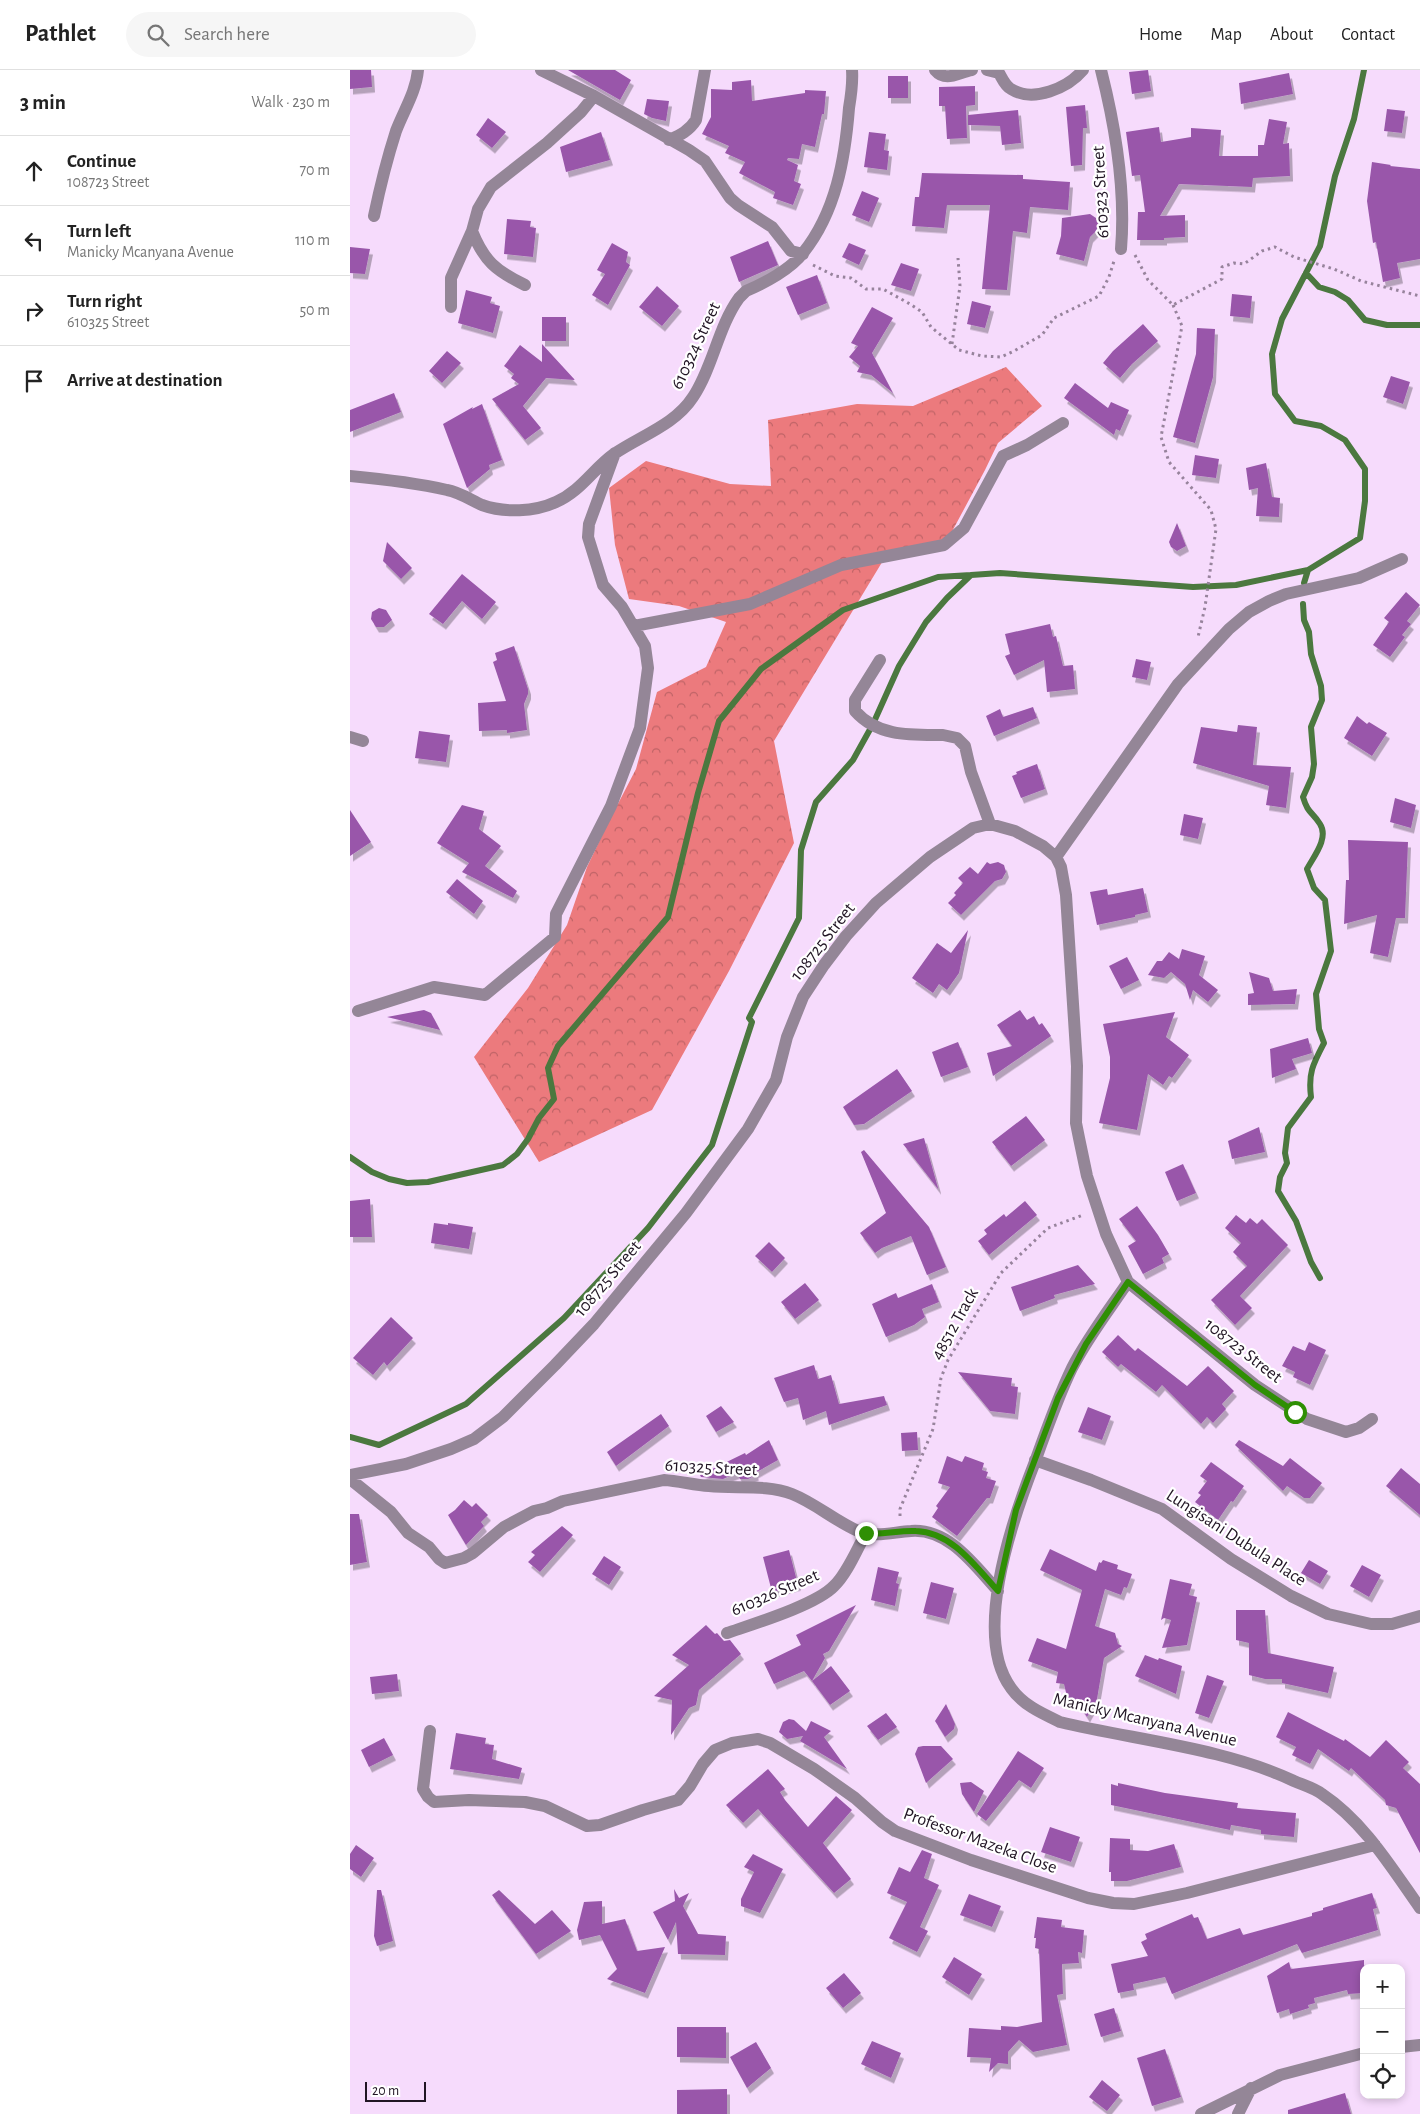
<!DOCTYPE html>
<meta charset="utf-8">
<style>
body{margin:0;font-family:"Alegreya Sans",sans-serif;background:#f6f6f6;color:#222}
.controls{position:absolute;right:15px;bottom:15px;display:grid;overflow:hidden;border-radius:10px;box-shadow:0 2px 8px #0003}
.controls button{width:45px;height:45px;display:grid;place-items:center;padding:0;border:0;border-bottom:1px solid #e0e0e0;background:#fff;color:#222;font:25px sans-serif}
.scale{position:absolute;left:15px;bottom:12px;width:61px;box-sizing:border-box;padding-left:5px;border:2px solid #211524;border-top:0;font-size:14px;line-height:18px;white-space:nowrap;color:#211524;-webkit-text-stroke:4px #fff;paint-order:stroke}
.stop{position:absolute;width:15px;height:15px;margin:-11px;border:4px solid #2f8f04;border-radius:50%;background:#fff}
.stop.end{background:#2f8f04;border-color:#fff;box-shadow:0 1px 5px #0008}
.list{margin:0;padding:0;list-style:none}
h2{display:flex;justify-content:space-between;align-items:center;height:65px;margin:0;padding:0 20px;font-size:21px}
h2 small{font-size:16px;font-weight:400;color:#767676}
.list li{display:grid;grid-template-columns:32px 1fr auto;gap:15px;align-items:center;box-sizing:border-box;height:70px;padding:0 20px;border-top:1px solid #e0e0e0}
.list b{display:block;font-size:19px;white-space:nowrap}
.list p{margin:0;font-size:16px;white-space:nowrap;color:#767676}
.list em{font-size:16px;font-style:normal;color:#767676}
.icon{flex:none;width:28px;height:28px;fill:none;stroke:currentColor;stroke-width:2;stroke-linecap:round;stroke-linejoin:round}
.map{position:relative;flex:none;width:1070px;height:2044px;overflow:hidden}
header{display:flex;align-items:center;gap:30px;box-sizing:border-box;height:70px;padding:0 25px;background:#fff;border-bottom:1px solid #e0e0e0}
header strong{font-size:24px}
nav{display:flex;gap:28px;margin-inline-start:auto;font-size:18px}
.search{width:350px;height:45px;background:#f6f6f6;display:flex;align-items:center;gap:12px;box-sizing:border-box;padding:0 18px;border-radius:28px;color:#767676;font-size:19px}
main{display:flex}
aside{flex:1;background:#fff}
.map>svg:first-child{display:block}
</style>
<header>
<strong>Pathlet</strong>
<div class="search"><svg class="icon" aria-label="search" viewBox="0 0 24 24"><circle cx="10" cy="10" r="6"/><path d="M15 15l6 6"/></svg>Search here</div>
<nav><a>Home</a><a>Map</a><a>About</a><a>Contact</a></nav>
</header>
<main>
<aside>
<h2>3 min<small>Walk · 230 m</small></h2>
<ul class="list">
<li><svg class="icon" aria-label="ahead" viewBox="0 0 24 24"><path d="M12 20V5M6 11l6-6 6 6"/></svg><div><b>Continue</b><p>108723 Street</p></div><em>70 m</em></li>
<li><svg class="icon" aria-label="left" viewBox="0 0 24 24"><path d="M17 20v-9H6M10 6l-5 5 5 5"/></svg><div><b>Turn left</b><p>Manicky Mcanyana Avenue</p></div><em>110 m</em></li>
<li><svg class="icon" aria-label="right" viewBox="0 0 24 24"><path d="M7 20v-9h11M14 6l5 5-5 5"/></svg><div><b>Turn right</b><p>610325 Street</p></div><em>50 m</em></li>
<li><svg class="icon" aria-label="arrive" viewBox="0 0 24 24"><path d="M6 21V4h12l-3 4 3 4H6"/></svg><div><b>Arrive at destination</b></div></li>
</ul>
</aside>
<div class="map">
<svg width="1070" height="2044" viewBox="0 0 1070 2044">
<defs>
<pattern id="forest-crowns" width="20" height="18" patternUnits="userSpaceOnUse" patternTransform="scale(1.25)"><rect width="20" height="18" fill="#ec7a7d"/><path d="M2 6a3 3 0 1 1 6 0M12 15a3 3 0 1 1 6 0" fill="none" stroke="#bf6366"/></pattern>
<filter id="shadow"><feDropShadow dx="3" dy="5.5" stdDeviation="0" flood-color="#0004"/></filter>
</defs>
<rect width="100%" height="100%" fill="#f6dbfc"/>
<path fill="url(#forest-crowns)" d="M656,297L692,336L648,373L635,400L598,469L537,484L424,671L444,773L379,901L302,1040L189,1092L124,987L178,918L217,855L237,797L258,753L286,699L307,622L356,597L376,552L329,536L279,529L265,475L259,418L296,391L380,414L421,416L418,350L507,334L563,336Z"/>
<g fill="none" stroke-linecap="round" stroke-linejoin="round">
<path stroke="#4b783f" stroke-width="6" d="M956,203L969,217L985,222L998,230L1015,250L1037,255H1070
M954,513L958,500
M953,534L954,550L959,562L961,584L971,616L972,630L961,657L964,694L962,707L953,727C958,744 962,741 970,754C979,768 964,786 957,799L964,818L975,830L981,881L966,924L969,959L974,973C963,994 958,1003 961,1027L938,1058L935,1083L937,1093L930,1107L928,1121L946,1151L961,1192L970,1208
M0,1087L22,1102L39,1109L57,1113L78,1112L153,1095L167,1084L178,1069L189,1048L204,1029L198,998L208,976L318,847L348,723L369,651L411,599L493,540L588,507L621,505
M0,1367L29,1375L116,1334L214,1248L298,1158L362,1075L402,952L399,948L449,848L451,780L466,732L503,690L523,654L549,596L576,552L597,528L621,505L650,503L843,517L886,515L958,500L1010,468L1015,431V399L995,370L971,356L945,351L925,324L922,284L932,249L970,176L985,106L1004,49L1014,0"/>
</g>
<path fill="#9957aa" filter="url(#shadow)" d="M0,0H21L22,17L0,19Z
M218,0H265L281,10L270,30Z
M798,0L801,21L782,24L779,2Z
M939,3L943,24L891,34L889,13Z
M538,6H558V28H538Z
M401,10L402,31L455,23V20L476,21L474,44H472L465,77L452,74L449,89L438,88L437,90L448,95L444,111L451,114L443,135L423,128L425,122L389,103L395,92L375,83L379,76L352,64L361,47V19L382,20V12Z
M625,16V35L616,36L617,68L597,69L595,36H589V17Z
M297,29L319,31L316,51L302,48L294,44Z
M735,35L737,58H733L732,95L721,96L716,37Z
M1037,39L1055,41L1052,63L1034,61Z
M668,40L671,73L652,75L650,56L618,55V45Z
M138,48L156,62L142,78L126,65Z
M919,49L937,52L933,74L939,73L940,106L903,108L902,117L829,114L810,146L835,145V167L814,168V170H787L788,142H795L790,105L782,106L776,62L809,57L811,72L841,67V58L871,60L869,86H908V75H914Z
M251,62L260,90L216,102L210,77Z
M519,62L536,64L534,80L539,81L537,100L514,97Z
M1022,92L1041,95L1040,96L1070,99V189L1047,193L1050,208L1033,212L1026,172L1023,173L1017,131Z
M572,103L673,105V109L720,112L718,140L680,137L677,163L663,161L657,220L632,219L640,135H597L594,158L562,156L565,127H569Z
M512,121L529,128L519,152L502,145Z
M740,144L746,148L748,153L747,160L740,167L734,191L706,184L711,166L712,148Z
M157,149L181,151L180,157L186,158L183,187L154,184Z
M418,171L428,195L389,212L380,187Z
M262,173L278,182L276,192L280,195L258,235L242,225L255,204L247,200Z
M499,173L516,180L509,195L492,187Z
M0,177L20,179L15,204L0,203Z
M551,193L569,199L561,221L541,215Z
M467,205L477,233L448,245L436,217Z
M307,216L329,236L312,256L289,237Z
M116,220L142,227L140,233L150,236L143,263L108,253Z
M882,224L902,226L900,248L880,246Z
M622,231L641,236L635,258L617,254Z
M522,237L543,248L522,283L543,323L521,305L507,302L510,296L499,287L508,276L501,273Z
M192,247H216V271H192Z
M793,254L808,271L782,294L770,308L753,293L763,281Z
M847,258L865,259L863,307L845,373L823,367L846,284Z
M192,274L225,310L196,308L173,336L191,358L175,370L142,329L169,314L161,308L164,304L154,296L170,275L192,292Z
M97,281L111,293L92,313L79,301Z
M1041,306L1060,312L1053,334L1033,327Z
M725,313L758,338L761,332L779,340L770,361L766,359L764,365L714,328Z
M44,323L51,342L0,362V340Z
M132,334L152,390L139,395L140,399L117,418L93,354L123,337L122,339Z
M845,385L869,389L866,408L842,405Z
M916,393L922,427L930,428L929,447L906,446L908,418L899,420L896,398Z
M827,453L836,476L827,481L821,477L819,472Z
M37,472L62,498L51,509L33,491Z
M112,504L146,532L132,549L112,531L93,554L79,544Z
M1056,522L1070,535L1057,551L1061,554L1052,565L1055,567L1040,587L1023,575L1039,552L1034,548Z
M29,538L36,540L42,550L34,557H26L21,549L22,542Z
M700,554L703,567L706,566L713,596L723,595L725,619L697,622L694,590L664,605L655,586L660,584L655,564Z
M164,576L178,619V624L174,634L177,660L157,663V660L129,661L128,633L156,631L143,592L147,590L145,583Z
M786,589L801,592L797,610L782,607Z
M683,637L687,648L644,666L636,646L650,639L653,647Z
M1007,646L1017,654L1019,652L1037,663L1022,686L994,668Z
M888,655L907,657L903,695L941,697L936,738L916,735L919,716L843,693L851,657L887,662Z
M69,661L100,665L96,692L65,688Z
M687,694L695,719L671,728L662,706L667,704L666,702Z
M1045,728L1066,735L1061,758L1040,752Z
M112,735L134,741L129,759L151,776L135,796L167,821L163,828L112,802L119,793L87,773Z
M0,740L21,772L0,786Z
M834,744L853,748L848,769L830,765Z
M998,770L1058,772L1055,848H1046L1038,887L1020,883L1027,845L994,854L996,810H999Z
M637,792L640,794L648,792L654,795L656,802L652,809L645,811L611,845L598,833L606,825L604,823L613,813L608,808L620,797L628,804Z
M107,809L133,831L124,844L96,822Z
M793,818L798,842L785,845V847L747,855L740,822L757,819L758,825Z
M618,860L609,903L597,920L589,914L583,923L562,908L587,873L601,883Z
M832,879L855,886L849,905L868,920L858,932L843,920L840,930L835,914L821,902L814,908L798,905L807,891H812L819,882L829,889Z
M777,887L789,910L771,919L759,896Z
M899,902L919,908L923,921L947,919L945,934L898,935V924L904,923Z
M74,940L81,943L90,960L37,947Z
M670,940L677,950L684,946L689,955L692,953L701,966L643,1006L637,983L662,976L647,955Z
M825,942L816,967L839,985L822,1008L819,1006L813,1015L798,1004L787,1060L749,1053L760,1008V987L753,954Z
M958,968L962,983L942,989L946,999L922,1008L920,979Z
M608,972L618,997L591,1007L582,982Z
M547,999L562,1021L514,1054L504,1055L493,1037Z
M676,1046L695,1070L661,1096L642,1072Z
M909,1057L915,1082L882,1089L878,1071Z
M574,1068L588,1118V1119L553,1074Z
M514,1080L579,1157L596,1197L577,1205L561,1166L532,1178L525,1183L510,1163L536,1143L511,1082Z
M833,1094L846,1123L827,1131L815,1102Z
M20,1129L22,1167H0V1131Z
M675,1131L687,1145L639,1185L628,1171L637,1164L634,1160L654,1144L656,1147Z
M787,1136L808,1165L819,1184L812,1188L814,1193L793,1204L778,1176L786,1171L769,1149Z
M886,1145L896,1153L900,1148L907,1154L912,1149L938,1175L890,1226L902,1238L885,1255L861,1230L897,1196L883,1182L891,1173L875,1158Z
M84,1153L98,1155V1153L123,1157L119,1179L81,1173Z
M419,1172L435,1188L422,1202L405,1186Z
M728,1195L745,1214L704,1225L705,1228L670,1241L661,1217Z
M455,1213L469,1230L445,1249L431,1232Z
M582,1214L589,1232L572,1239L575,1247L564,1255L536,1267L522,1234L546,1223L548,1228Z
M41,1247L63,1268L37,1296L34,1292L23,1305L3,1288Z
M768,1265L785,1281L788,1278L837,1316L858,1296L884,1321L872,1334L876,1339L863,1353L857,1347L851,1354L812,1315L806,1322L771,1294L768,1297L752,1282Z
M959,1272L976,1280L960,1315L943,1307L945,1302L932,1296L943,1276L955,1281Z
M464,1295L468,1309L481,1305L489,1334L534,1326L537,1335L479,1355L476,1341L453,1350L448,1328L434,1332L424,1308Z
M608,1302L662,1308L661,1316L668,1317L665,1344L640,1341Z
M371,1336L384,1352L366,1362L356,1346Z
M738,1337L761,1346L752,1370L728,1362Z
M311,1344L319,1356L266,1396L257,1382Z
M567,1362L568,1380L552,1381L551,1363Z
M419,1370L428,1390L405,1403L406,1405L398,1409H390L387,1403L373,1409L351,1407L350,1405L395,1383L396,1385Z
M889,1370L933,1396L940,1388L972,1413L960,1428H954L937,1416L933,1421L885,1375Z
M597,1386L612,1392L615,1386L634,1393L632,1400L638,1402L636,1408L646,1411L640,1428H637L607,1466L582,1447L588,1438L586,1436L600,1417L588,1413Z
M861,1392L894,1416L883,1432L881,1431L868,1450L845,1432L851,1425L848,1423L857,1411L850,1406Z
M1051,1398L1070,1414V1445L1036,1416Z
M114,1430L122,1437L126,1433L138,1445L131,1452L134,1456L116,1475L98,1445L105,1440Z
M0,1444H9L17,1492L0,1495Z
M212,1456L223,1465L190,1502L178,1492L185,1485L181,1482Z
M700,1479L746,1501L749,1492L751,1493L753,1490L768,1495L767,1499L782,1504L777,1518L774,1517L771,1525L755,1519L745,1556L765,1563L768,1574L772,1576L754,1588L747,1629L737,1647L728,1633L718,1631L714,1614L706,1613L708,1602L678,1591L687,1568L716,1579L732,1520L690,1500Z
M439,1480L448,1515L422,1522L413,1487Z
M254,1486L271,1497L259,1515L242,1504Z
M959,1490L978,1501L970,1514L951,1503Z
M1012,1495L1031,1505L1019,1527L1000,1516Z
M528,1497L549,1502L546,1513L549,1514L545,1536L521,1530Z
M820,1509L842,1514L839,1525L847,1527L837,1575L812,1578L821,1550L814,1548L811,1550Z
M581,1512L604,1518L596,1549L573,1543Z
M506,1535L479,1581L473,1584L475,1588L462,1611L454,1601L424,1614L414,1593L451,1575L446,1565Z
M886,1540H915L918,1583L984,1597L978,1623L932,1613V1609H915L899,1605V1573L886,1570Z
M356,1555L365,1564L367,1563L374,1571L380,1570L391,1584L349,1620L346,1635L339,1638L321,1665L322,1630L304,1626L339,1595L322,1585Z
M795,1585L808,1590L809,1588L832,1596L826,1624L785,1606Z
M481,1596L500,1621L480,1635L462,1611Z
M47,1604L49,1621L22,1624L20,1607Z
M857,1605L874,1611L859,1648L845,1643Z
M596,1634L605,1654L604,1659L595,1667L585,1651Z
M938,1642L994,1671L995,1669L1020,1687L1036,1670L1059,1692L1053,1698L1070,1714V1783L1046,1738L1036,1735L1035,1730L1001,1698L999,1701L968,1679L960,1694L942,1685L946,1677L926,1667Z
M536,1643L547,1657L528,1670L517,1656Z
M439,1649L444,1650L456,1661L461,1651L481,1661L474,1667L497,1699L450,1671L453,1666L437,1669L429,1662L433,1652Z
M106,1663L136,1668L135,1674L144,1675L142,1689L172,1698L169,1709L100,1699Z
M34,1668L43,1685L19,1697L11,1680Z
M573,1676H591L603,1689L576,1713L565,1684L568,1677Z
M668,1681L694,1698L681,1718L669,1710L636,1751L627,1744Z
M418,1699L435,1719L430,1722L435,1730L458,1757L486,1726L502,1740L473,1773L501,1809L484,1823L408,1739L393,1753L376,1735Z
M621,1712L634,1721L624,1742L612,1724L610,1713Z
M768,1713L815,1723L888,1733L887,1738L946,1743L944,1767L911,1764V1760L881,1755L880,1760L761,1735V1714L768,1716Z
M700,1757L730,1767L721,1792L691,1782Z
M760,1768L780,1769V1780L798,1781L824,1774L831,1797L777,1811H761V1802H759Z
M6,1775L24,1788L11,1807L0,1799V1784Z
M572,1780L582,1784L574,1808L589,1815L570,1857L578,1861L567,1882L539,1868L557,1832L537,1823L549,1797L560,1802Z
M403,1784L433,1799L410,1843L391,1836V1829L404,1802L394,1797Z
M324,1819L329,1828L339,1823L333,1836L348,1864L376,1866L375,1885L328,1884L326,1852L318,1870L303,1842L325,1831Z
M27,1820H31L43,1871L27,1876L24,1866Z
M149,1820L185,1854L202,1840L221,1861L186,1884L142,1825Z
M1022,1823L1027,1838L1023,1839L1028,1860L952,1883L947,1874L822,1924L815,1907L783,1914L784,1920L768,1923L761,1894L798,1886L791,1872L797,1869L795,1864L842,1844L844,1848L848,1847L857,1869L890,1858L893,1865L962,1846V1843L973,1840V1838Z
M619,1824L651,1836L642,1857L610,1845Z
M252,1831V1854L275,1849L287,1881L315,1877L295,1923L257,1909L267,1899L250,1865L229,1870L227,1860L234,1832Z
M687,1847L712,1850L711,1857L734,1860L732,1883L728,1882L729,1893L712,1894L713,1924L707,1925L717,1975L683,1982L669,1970L658,1982V1994L648,1993L639,2002L641,1988L617,1987L619,1958L651,1960V1956L667,1957L692,1952L689,1879L685,1878L686,1868H684Z
M604,1887L632,1904L619,1925L592,1907Z
M1014,1890V1923L998,1924L997,1920L964,1928L965,1933L958,1935L959,1938L940,1944L939,1939L927,1943L917,1906L939,1892L941,1899Z
M494,1903L511,1923L493,1938L476,1918Z
M764,1938L771,1961L751,1967L744,1944Z
M327,1957H376V1988L327,1987Z
M522,1971L551,1983L541,2008L511,1994Z
M406,1972L421,1998L397,2018L380,1987Z
M815,1979L831,2027L802,2036L787,1988Z
M752,2010L770,2025L757,2041L739,2027Z
M377,2019V2044H327V2020Z
M995,2023L1001,2044H938V2040Z"/>
<g fill="none" stroke-linecap="round" stroke-linejoin="round">
<path stroke="#97839c" stroke-width="3" stroke-dasharray="2.5 4" stroke-linecap="butt" d="M785,185L798,210L823,235L872,209V197L884,193L894,194L912,181L925,177L944,187L984,199L1011,211L1070,226
M463,195L485,206L501,208L516,219H533L560,234L572,242L581,257L609,280L632,286L651,287L664,281L692,265L704,248L749,226L759,207L764,191
M823,235L832,256L811,367L819,392L861,440L866,459L855,537L848,567
M602,274L610,216L608,188
M550,1446V1439L583,1359L591,1308L598,1290L651,1203L698,1158L733,1145"/>
<path stroke="#948697" stroke-width="12" d="M191,0L244,26L339,80L355,91L380,128L388,135L422,157L441,181L453,184
M585,0C596,13 609,2 622,0
M637,0L649,3C652,8 655,16 661,19C683,33 718,18 733,0
M751,0C766,59 776,119 771,179
M319,70C330,65 339,61 346,50L355,0
M24,146C30,117 37,89 46,61C54,40 66,22 68,0
M122,161C134,191 146,201 175,215
M101,237V208L122,161L128,139L141,117L197,73L231,42L244,26
M0,406C32,409 66,413 97,420C109,422 121,430 132,435C154,443 185,442 206,432C231,421 243,399 264,384C290,366 325,355 343,327C363,297 368,257 389,228L396,221C415,213 441,199 453,183C486,142 495,89 499,38C501,26 503,13 502,0
M284,556L400,534L491,495L594,475L614,458L653,386L677,375L713,353
M530,590L505,630V641C528,667 561,665 593,665L607,668L615,676L621,702L640,754
M0,667L13,671
M706,787L828,614L879,559L899,542L919,531L936,524L1009,508L1052,489
M8,941L84,917L135,925L205,867L206,844L261,736L290,658L298,598L295,576L272,537L253,515L238,467L239,454L265,383
M778,1212C759,1240 738,1267 722,1298C708,1327 697,1358 686,1389C664,1445 621,1564 661,1618C673,1635 691,1643 710,1652C785,1670 875,1678 944,1711C953,1715 964,1718 972,1724C1014,1752 1041,1797 1070,1838
M685,1390L741,1410L812,1439L881,1489L941,1526L978,1544L1021,1554H1042L1070,1546
M0,1405L56,1394L101,1379L124,1369L153,1347L205,1295L244,1254L336,1143L398,1059L426,1010L437,967L453,927L474,895L496,866L526,833L580,787L623,758L640,754L665,761L693,776L706,787L711,797L716,825L727,996L726,1053L729,1068L737,1106L756,1164L778,1212L905,1315L957,1349L996,1362L1009,1358L1022,1349
M0,1409L41,1442L58,1463L79,1477L89,1489L95,1493L114,1488L123,1483L154,1457L184,1441L197,1438L213,1431L314,1410C329,1411 344,1415 359,1416C386,1419 416,1414 442,1424C465,1433 485,1451 508,1461C526,1468 543,1462 561,1461C599,1458 625,1496 648,1521
M377,1563C403,1554 466,1535 484,1516C497,1504 507,1479 516,1463
M80,1661L73,1719L78,1727L84,1732L119,1730L175,1732L195,1736L237,1756L250,1755L293,1740L328,1730L340,1716L353,1694L365,1680L382,1673L408,1669L420,1673L464,1699L505,1728L532,1752L545,1761L621,1790L738,1828L763,1833L784,1834L837,1823L1025,1775
M1051,1977L1070,1975
M851,2044L930,2005L1014,1983
M888,2044L901,2018"/>
</g>
<g fill="none" stroke-linecap="round" stroke-linejoin="round">
<path stroke="#2f8f04" stroke-width="6" d="M516,1463C533,1465 549,1460 566,1461C602,1462 626,1497 648,1521L666,1440L708,1328L736,1274L778,1212L905,1315L945,1342"/>
</g>
<g text-anchor="middle" dominant-baseline="central" stroke-width="4.5" stroke-linejoin="round" paint-order="stroke">
<g font-size="18" fill="#211524" stroke="#fff">
<text transform="translate(751 122) rotate(-93)">610323 Street</text>
<text transform="translate(346 276) rotate(-65)">610324 Street</text>
<text transform="translate(473 872) rotate(-52)">108725 Street</text>
<text transform="translate(258 1209) rotate(-50)">108725 Street</text>
<text transform="translate(605 1254) rotate(-61)">48512 Track</text>
<text transform="translate(893 1281) rotate(38)">108723 Street</text>
<text transform="translate(361 1398) rotate(3)">610325 Street</text>
<text transform="translate(886 1468) rotate(33)">Lungisani Dubula Place</text>
<text transform="translate(425 1523) rotate(-23)">610326 Street</text>
<text transform="translate(795 1650) rotate(13)">Manicky Mcanyana Avenue</text>
<text transform="translate(630 1771) rotate(20)">Professor Mazeka Close</text>
</g>
</g>
</svg>
<div class="controls">
<button>+</button>
<button>−</button>
<button><svg class="icon" aria-label="locate" viewBox="0 0 24 24"><circle cx="12" cy="12" r="6"/><path d="M12 2v4M12 18v4M2 12h4M18 12h4"/></svg></button>
</div>
<div class="scale">20 m</div>
<div class="stop" style="left:945px;top:1342px"></div>
<div class="stop end" style="left:516px;top:1463px"></div>
</div>
</main>
